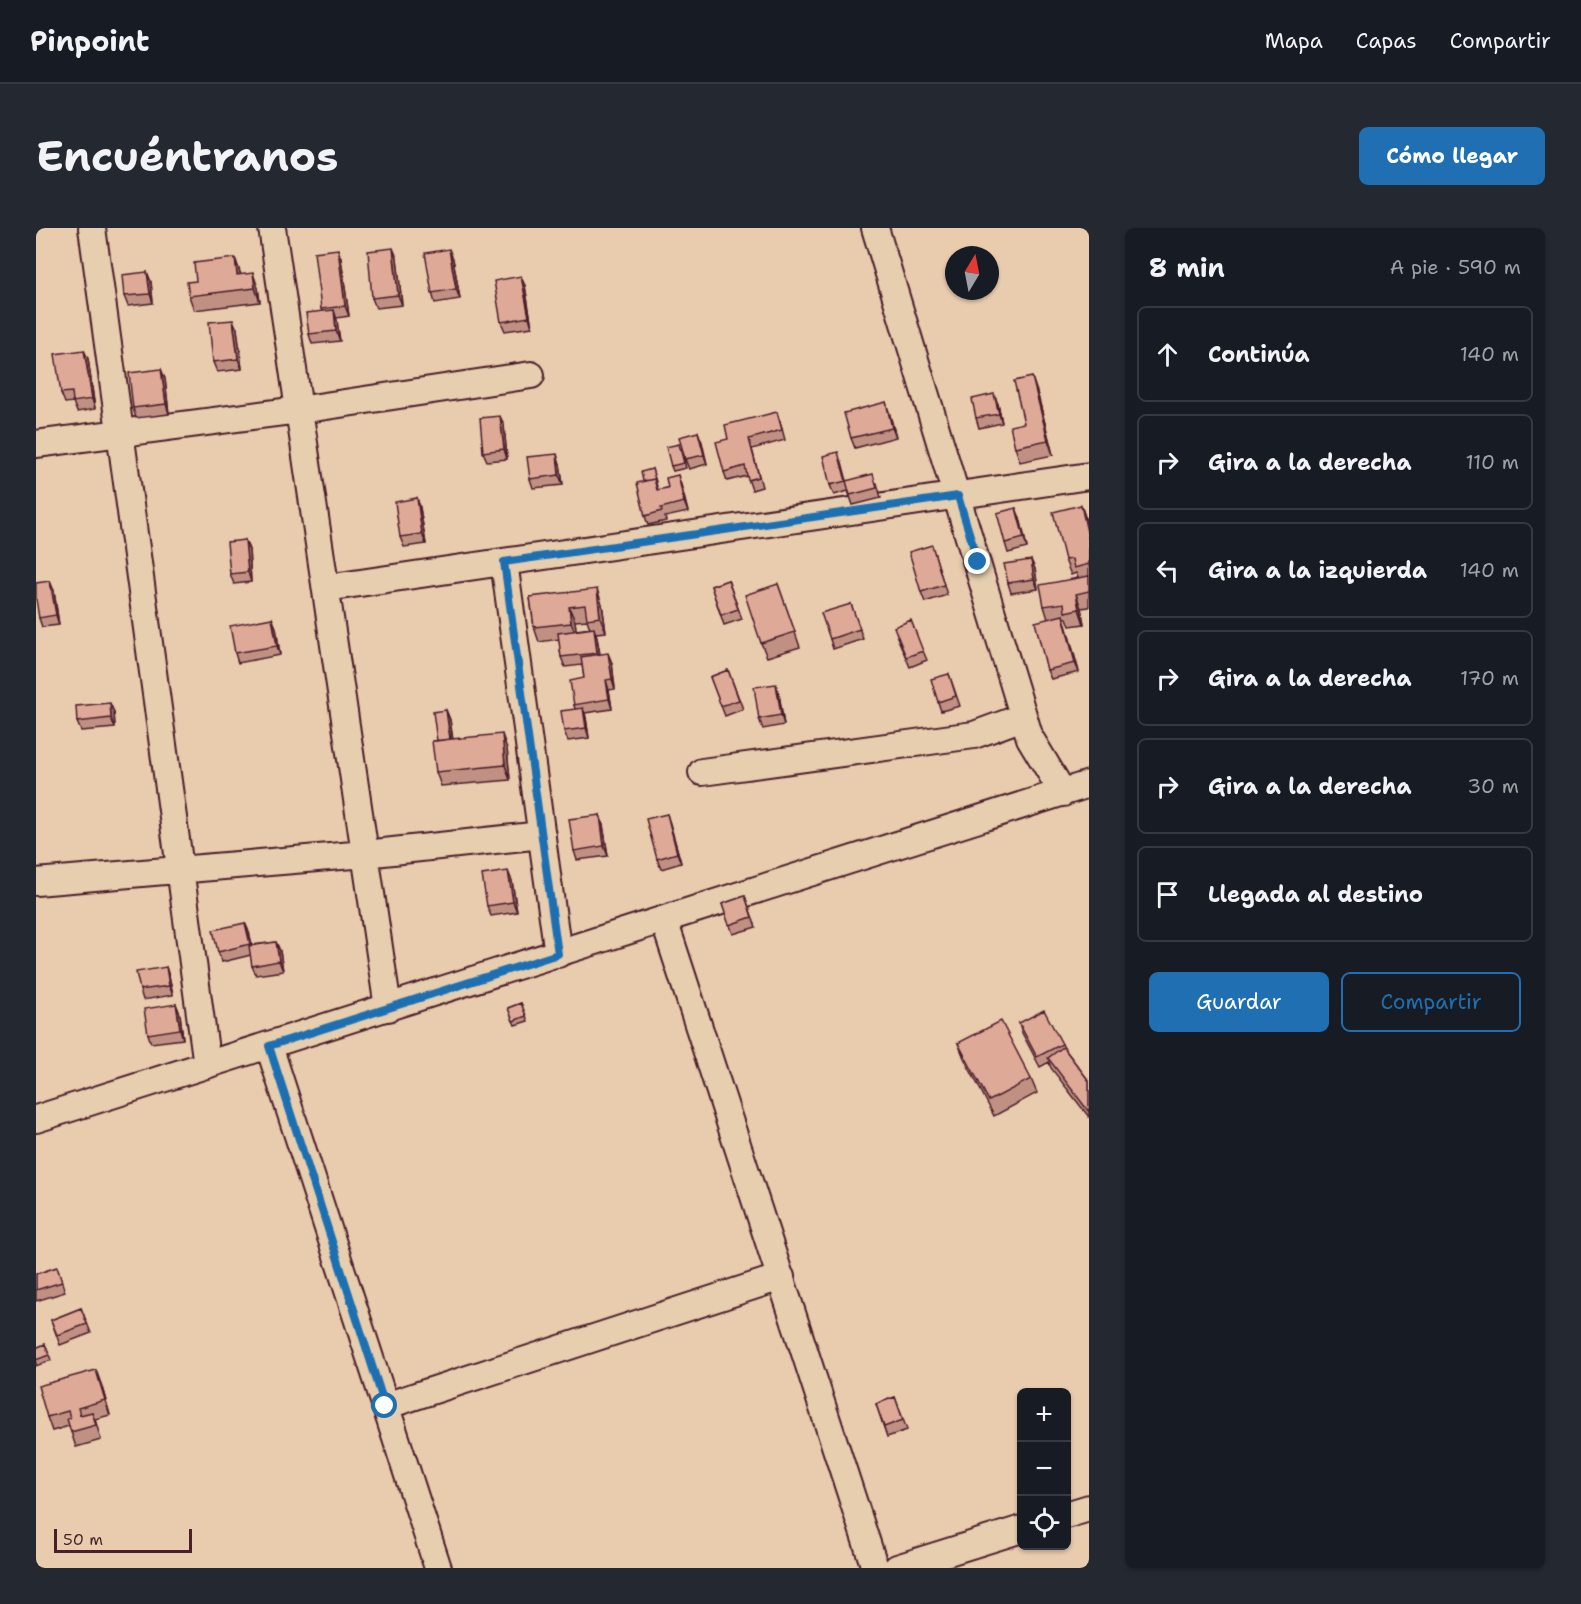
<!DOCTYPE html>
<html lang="es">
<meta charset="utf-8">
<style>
body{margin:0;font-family:"Shantell Sans",sans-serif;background:#242831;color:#f1f3f6}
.controls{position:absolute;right:18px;bottom:18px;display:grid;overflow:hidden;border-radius:9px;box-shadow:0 2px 4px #0004}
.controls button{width:54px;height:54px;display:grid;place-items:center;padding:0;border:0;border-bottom:2px solid #363941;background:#171b24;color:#f1f3f6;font:30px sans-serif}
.compass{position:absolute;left:909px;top:18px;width:54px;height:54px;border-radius:50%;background:#171b24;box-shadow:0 2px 4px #0004;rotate:10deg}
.scale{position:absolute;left:18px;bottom:15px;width:138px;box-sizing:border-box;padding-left:6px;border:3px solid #4a1f2b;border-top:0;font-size:16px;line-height:21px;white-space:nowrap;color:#4a1f2b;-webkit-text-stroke:4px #e6ceaf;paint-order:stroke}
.stop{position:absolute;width:18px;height:18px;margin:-14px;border:4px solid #1f6fb2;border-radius:50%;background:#fff}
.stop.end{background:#1f6fb2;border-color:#fff;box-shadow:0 2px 6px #0008}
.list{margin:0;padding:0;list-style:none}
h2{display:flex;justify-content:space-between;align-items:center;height:78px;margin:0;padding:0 24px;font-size:26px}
h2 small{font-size:20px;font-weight:400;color:#9ea1a6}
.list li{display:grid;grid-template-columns:39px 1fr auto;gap:18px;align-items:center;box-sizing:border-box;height:96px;margin:0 12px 12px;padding:0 12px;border:2px solid #363941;border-radius:9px}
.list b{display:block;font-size:22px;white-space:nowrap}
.list em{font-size:20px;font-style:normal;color:#9ea1a6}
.actions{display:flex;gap:12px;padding:18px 24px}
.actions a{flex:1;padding:14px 0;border:2px solid #1f6fb2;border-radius:9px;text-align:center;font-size:21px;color:#1f6fb2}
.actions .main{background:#1f6fb2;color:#fff}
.icon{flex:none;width:33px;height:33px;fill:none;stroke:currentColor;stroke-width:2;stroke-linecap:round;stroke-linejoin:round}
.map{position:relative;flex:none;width:1053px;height:1340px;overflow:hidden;border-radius:9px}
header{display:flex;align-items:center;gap:36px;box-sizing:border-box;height:84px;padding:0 30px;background:#171b24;border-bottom:2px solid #363941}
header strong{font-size:28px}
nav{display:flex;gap:33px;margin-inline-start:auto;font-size:21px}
.intro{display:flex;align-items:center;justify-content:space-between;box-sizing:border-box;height:144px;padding:0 36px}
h1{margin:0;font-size:42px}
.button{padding:15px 27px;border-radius:9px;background:#1f6fb2;color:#fff;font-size:21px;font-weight:700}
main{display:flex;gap:36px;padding:0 36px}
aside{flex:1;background:#171b24;border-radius:9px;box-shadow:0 2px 4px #0004}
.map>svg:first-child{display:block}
</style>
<header>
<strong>Pinpoint</strong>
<nav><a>Mapa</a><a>Capas</a><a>Compartir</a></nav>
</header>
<div class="intro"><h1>Encuéntranos</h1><a class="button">Cómo llegar</a></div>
<main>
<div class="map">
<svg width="1053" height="1340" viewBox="0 0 1053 1340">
<rect width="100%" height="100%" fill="#e9cbae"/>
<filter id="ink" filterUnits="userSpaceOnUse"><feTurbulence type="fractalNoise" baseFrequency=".0167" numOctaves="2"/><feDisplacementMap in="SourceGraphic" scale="12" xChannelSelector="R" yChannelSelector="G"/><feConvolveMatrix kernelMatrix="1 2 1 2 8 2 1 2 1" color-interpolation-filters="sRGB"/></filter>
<g filter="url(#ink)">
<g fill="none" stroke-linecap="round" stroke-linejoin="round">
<g stroke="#4a1f2b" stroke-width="30">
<path id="minor" d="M56,0L171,837
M236,0L352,780
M839,0L994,510L1027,565
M0,216L263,182L495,147
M468,334L522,726
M290,360L1053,248
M666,544L938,507L987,489
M0,654L329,626L506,607
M628,692L839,1340
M233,818L402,1340
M0,891L1053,556
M349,1178L745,1049
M1030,1287L1053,1280
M861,1340L986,1301"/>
</g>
<use href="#minor" stroke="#e6ceaf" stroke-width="26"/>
</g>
<path fill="#c09183" stroke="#4a1f2b" stroke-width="1.5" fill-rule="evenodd" d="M199,30L205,47L222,60L224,74L158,82L153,68L160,53Z
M361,30L366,77L340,80L336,70Z
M305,31L313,88L300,90L304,113L276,116L273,106L286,83L285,81Z
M417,31L424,71L399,75L396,65Z
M111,44L115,54L117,75L92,78L88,68Z
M489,58L496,99L469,103L465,94Z
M201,101L206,141L181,144L177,134Z
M52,131L59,181L41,184L37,174L29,175L25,165Z
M125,141L129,151L133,186L100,190L97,180Z
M1001,164L1017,227L984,234L979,219L988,195Z
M962,176L966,195L943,200L940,190Z
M853,184L860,209L819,220L815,210Z
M744,193L749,212L716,221L726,259L716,262L711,248L691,253L688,244L692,211Z
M468,197L471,231L451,233L447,224Z
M662,204L671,236L653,241L649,231Z
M645,221L650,240L637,243L635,238Z
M806,234L811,253L841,255L845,270L817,277L812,263L798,267L794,257Z
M524,236L527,257L497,260L494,251Z
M616,241L622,262L645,257L652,284L629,289L630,293L612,297L609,288L607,253Z
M381,270L384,280L390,316L368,319L364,309Z
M1045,277L1050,292L1053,304V379L1045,380L1048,396L1034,398L1031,390H1028L1043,444L1015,451L1011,442L1012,391L1008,378L1042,350L1040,345L1035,347L1029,332Z
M984,290L991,320L972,325L969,315Z
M209,312L213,322L215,354L198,356L194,346Z
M899,327L911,367L889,374L885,364Z
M995,332L999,341L1002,361L975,365L972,355Z
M692,352L706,391L688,397L675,358Z
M742,356L764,419L731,429L725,415Z
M18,363L23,397L6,399L3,390Z
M494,369L566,376L570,404L560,405L561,410L564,426L576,435L579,461L573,462L576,481L549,485L550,490L553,510L532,513L528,503L539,481L538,477L548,450L546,437L529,439L525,429L523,411L503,414L498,399ZM551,392L554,400L540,402L539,393Z
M815,376L827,411L797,421L794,411Z
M236,390L240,400L244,427L202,435L199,425Z
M861,409L887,423L891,432L874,439Z
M692,442L707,481L689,488L674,449Z
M913,446L924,478L905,483L902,474Z
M743,466L748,497L727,501L723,491Z
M410,482L414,492L417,511L471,521L474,552L405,558L400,544L401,513Z
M78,484L79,500L45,503L41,494Z
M564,587L567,597L572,628L541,632L538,623Z
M634,596L645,635L625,641L621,631Z
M476,653L481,684L455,688L451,678Z
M709,668L720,699L697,706L686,676Z
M209,695L213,704L216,717L240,714L244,723L247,743L220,747L216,738L215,727L186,734L182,724Z
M130,739L133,749L137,767L107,772L104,762Z
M485,775L492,793L479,797L472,780Z
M140,776L144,786L147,811L115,815L112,806Z
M983,795L1026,816L1028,820L1053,853V889L1015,840L1013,834L1004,839L986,805Z
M922,815L995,851L1001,865L958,888L928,830Z
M21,1039L29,1064L0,1073V1046Z
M45,1080L55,1105L24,1117L15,1092Z
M9,1116L15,1132L0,1138V1120Z
M65,1156L74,1187L59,1191L65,1212L40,1219L33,1198L16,1203L11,1189Z
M859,1169L871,1202L851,1209L840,1176Z"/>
<path fill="#9c766a" stroke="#4a1f2b" stroke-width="1.5" d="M357,20L361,30L366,77L362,67Z
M302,21L305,31L313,88L309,78Z
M413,21L417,31L424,71L420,61Z
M199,30L204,45L207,62L201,47Z
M111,44L115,54L117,75L114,66Z
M217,45L222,60L224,74L219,60Z
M485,48L489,58L496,99L493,89Z
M298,82L301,92L304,113L300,103Z
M197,92L201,101L206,141L202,131Z
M48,122L52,131L59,181L56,171Z
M125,141L129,151L133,186L130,176Z
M996,149L1001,164L1017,227L1012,212Z
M958,166L962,176L966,195L963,186Z
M850,174L853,184L860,209L856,200Z
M464,188L468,197L471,231L468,221Z
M662,204L666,214L671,236L668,227Z
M521,226L524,236L527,257L523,247Z
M642,247L645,257L652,284L648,274Z
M381,270L384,280L390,316L386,306Z
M1045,277L1050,292L1053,304V313Z
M980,280L984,290L991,320L988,310Z
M209,312L213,322L215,354L212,344Z
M995,332L999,341L1002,361L998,351Z
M14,353L18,363L23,397L20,387Z
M561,361L566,376L570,404L564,389Z
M1040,366L1045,380L1048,396L1043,381Z
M533,379L539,393L541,409L535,395Z
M1027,387L1030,397L1043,444L1039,435Z
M236,390L240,400L244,427L241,418Z
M558,400L561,410L565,434L561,425Z
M572,425L576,435L579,461L576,451Z
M570,452L573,462L576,481L573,471Z
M740,456L743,466L748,497L745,487Z
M74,475L78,484L79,500L75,490Z
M547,480L550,490L553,510L550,500Z
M410,482L414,492L418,523L415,513Z
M466,506L471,521L474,552L469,537Z
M631,586L634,596L645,635L641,625Z
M564,587L567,597L572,628L568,618Z
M472,643L476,653L481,684L477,674Z
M209,695L213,704L218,726L214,716Z
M240,714L244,723L247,743L243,733Z
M130,739L133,749L137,767L133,758Z
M140,776L144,786L147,811L144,801Z
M60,1142L65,1156L74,1187L69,1172Z"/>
<path fill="#dfa998" stroke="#4a1f2b" stroke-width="1.5" d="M357,20L362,67L336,70L332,23Z
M302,21L309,78L285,81L278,24Z
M413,21L420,61L396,65L389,25Z
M199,30L201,47L217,45L219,60L153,68L151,54L160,53L158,35Z
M111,44L114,66L88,68L86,47Z
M485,48L493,89L465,94L458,53Z
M298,82L300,103L273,106L270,85Z
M197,92L202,131L177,134L173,94Z
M48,122L56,171L37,174L36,164L25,165L19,126Z
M125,141L130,176L97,180L93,145Z
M996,149L1012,212L979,219L974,198L988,195L978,153Z
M958,166L963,186L940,190L936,171Z
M850,174L856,200L815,210L808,185Z
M741,184L746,202L713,211L723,249L712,252L709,238L688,244L680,214L692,211L689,197Z
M464,188L468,221L447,224L444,190Z
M662,204L668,227L649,231L643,209Z
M643,216L648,235L635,238L630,219Z
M802,224L810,253L794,257L787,228Z
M521,226L523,247L494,251L491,229Z
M616,241L620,254L618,251L607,253L605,244Z
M837,246L841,260L814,267L810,253Z
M642,247L648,274L625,280L626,283L609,288L601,255L618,251L621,262L632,260L630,250Z
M381,270L386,306L364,309L359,274Z
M1045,277L1053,313V336L1038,340L1036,331L1029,332L1017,284Z
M980,280L988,310L969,315L961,285Z
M209,312L212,344L194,346L191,314Z
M896,317L908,357L885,364L873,324Z
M995,332L998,351L972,355L968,336Z
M1053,348V363L1040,366L1043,381L1029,384L1028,375L1008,378L1004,357Z
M692,352L702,381L685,387L675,358Z
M14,353L20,387L3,390L0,371V355Z
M742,356L759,404L725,415L709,367Z
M561,361L564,389L551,391L549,377L533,379L535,395L498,399L494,369Z
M815,376L824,401L794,411L785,385Z
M1027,387L1039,435L1011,442L999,394Z
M236,390L241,418L199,425L194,398Z
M875,392L887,423L870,429L858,399Z
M558,400L561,425L525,429L522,405Z
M572,425L576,451L570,452L573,471L538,477L534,453L548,450L545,429Z
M692,442L703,472L685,478L674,449Z
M913,446L920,468L902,474L895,451Z
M740,456L745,487L723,491L718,459Z
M74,475L75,490L41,494L40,478Z
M547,480L550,500L528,503L525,483Z
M410,482L414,511L401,513L397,484Z
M466,506L469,537L400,544L396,513Z
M631,586L641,625L621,631L610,591Z
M564,587L568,618L538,623L533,591Z
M472,643L477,674L451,678L446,647Z
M709,668L716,689L693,697L686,676Z
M209,695L214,716L182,724L177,702Z
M240,714L243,733L216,738L213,718Z
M130,739L133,758L104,762L100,744Z
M485,775L490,788L477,793L472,780Z
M140,776L144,801L112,806L108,781Z
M1008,782L1026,816L1001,829L983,795Z
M965,793L995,851L953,873L922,815Z
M1027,819L1053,853V884L1012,830Z
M21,1039L26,1054L0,1062V1046Z
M45,1080L51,1096L21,1107L15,1092Z
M9,1116L13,1127L0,1132V1120Z
M60,1142L69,1172L42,1180L44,1187L56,1184L60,1197L35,1204L31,1191L34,1190L32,1183L11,1189L2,1158Z
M859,1169L867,1192L848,1199L840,1176Z"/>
</g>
<g fill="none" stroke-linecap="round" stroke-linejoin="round" filter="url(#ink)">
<path stroke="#1f6fb2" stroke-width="8" d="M349,1178L233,818L522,726L468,334L922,268L942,334"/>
</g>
</svg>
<div class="controls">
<button>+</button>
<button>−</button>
<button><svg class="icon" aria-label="locate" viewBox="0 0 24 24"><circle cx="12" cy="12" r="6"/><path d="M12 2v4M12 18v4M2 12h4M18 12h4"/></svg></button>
</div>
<svg class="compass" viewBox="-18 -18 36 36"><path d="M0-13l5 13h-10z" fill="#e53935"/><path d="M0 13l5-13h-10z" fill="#9ea1a6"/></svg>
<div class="scale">50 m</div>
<div class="stop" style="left:349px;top:1178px"></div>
<div class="stop end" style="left:942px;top:334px"></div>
</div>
<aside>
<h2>8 min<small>A pie · 590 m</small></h2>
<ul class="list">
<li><svg class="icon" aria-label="ahead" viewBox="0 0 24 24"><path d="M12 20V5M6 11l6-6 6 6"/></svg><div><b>Continúa</b></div><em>140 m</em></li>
<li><svg class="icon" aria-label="right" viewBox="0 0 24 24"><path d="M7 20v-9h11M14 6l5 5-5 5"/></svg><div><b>Gira a la derecha</b></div><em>110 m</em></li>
<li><svg class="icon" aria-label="left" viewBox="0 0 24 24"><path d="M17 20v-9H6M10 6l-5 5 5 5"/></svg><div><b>Gira a la izquierda</b></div><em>140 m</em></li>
<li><svg class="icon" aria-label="right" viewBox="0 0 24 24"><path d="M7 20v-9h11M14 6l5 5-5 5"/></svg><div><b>Gira a la derecha</b></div><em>170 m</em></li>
<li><svg class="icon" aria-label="right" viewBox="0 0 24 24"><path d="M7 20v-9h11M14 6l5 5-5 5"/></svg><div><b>Gira a la derecha</b></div><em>30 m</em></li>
<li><svg class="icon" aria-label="arrive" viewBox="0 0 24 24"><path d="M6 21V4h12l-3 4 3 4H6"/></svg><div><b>Llegada al destino</b></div></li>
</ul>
<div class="actions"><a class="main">Guardar</a><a>Compartir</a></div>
</aside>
</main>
